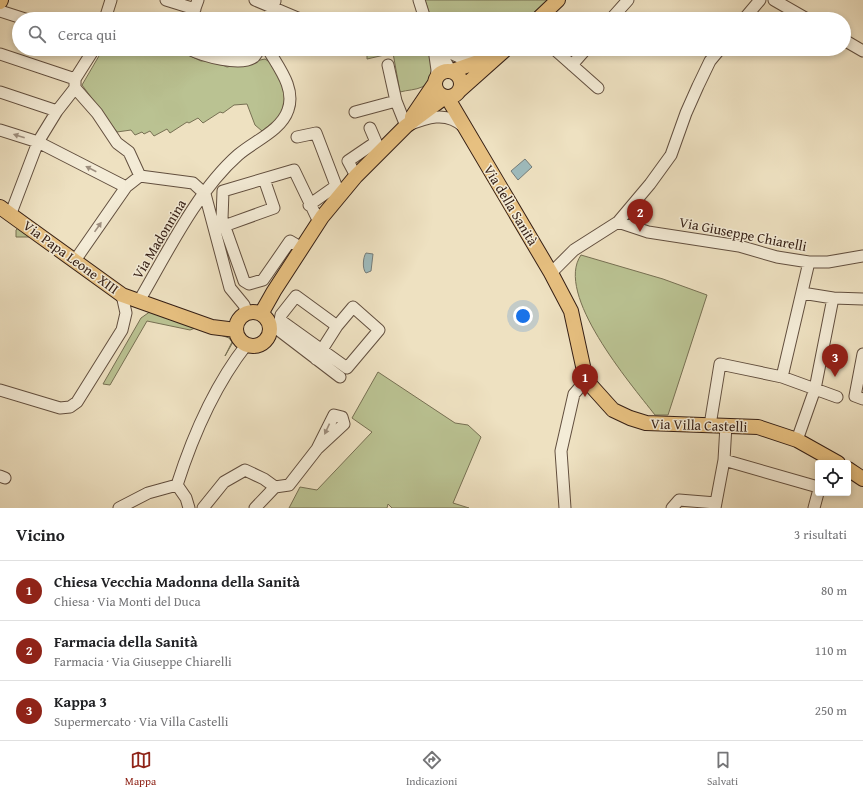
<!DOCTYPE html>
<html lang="it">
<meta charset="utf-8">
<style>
body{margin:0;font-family:"Gentium Book Plus",serif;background:#f6f6f6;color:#202124}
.controls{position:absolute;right:12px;bottom:12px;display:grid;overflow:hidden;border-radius:4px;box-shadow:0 2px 6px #0003}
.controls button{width:36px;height:36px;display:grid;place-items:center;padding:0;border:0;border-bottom:1px solid #e0e0e0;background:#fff;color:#202124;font:20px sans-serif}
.you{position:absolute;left:523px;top:316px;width:14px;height:14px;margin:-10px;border:3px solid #fff;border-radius:50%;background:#1a73e8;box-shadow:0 0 0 6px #1a73e833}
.badge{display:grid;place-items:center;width:26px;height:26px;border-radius:50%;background:#8f2418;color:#fff;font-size:13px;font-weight:700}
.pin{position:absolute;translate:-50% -33px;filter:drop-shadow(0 1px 2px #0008)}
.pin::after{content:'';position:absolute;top:21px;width:14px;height:12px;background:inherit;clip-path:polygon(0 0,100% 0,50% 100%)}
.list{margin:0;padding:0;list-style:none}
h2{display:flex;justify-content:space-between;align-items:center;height:52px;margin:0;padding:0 16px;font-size:17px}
h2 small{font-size:13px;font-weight:400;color:#757577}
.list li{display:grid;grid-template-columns:26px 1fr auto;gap:12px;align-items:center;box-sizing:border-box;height:60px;padding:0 16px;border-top:1px solid #e0e0e0}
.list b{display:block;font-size:15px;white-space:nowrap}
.list p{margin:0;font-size:13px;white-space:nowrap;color:#757577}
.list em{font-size:13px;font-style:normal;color:#757577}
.icon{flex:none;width:22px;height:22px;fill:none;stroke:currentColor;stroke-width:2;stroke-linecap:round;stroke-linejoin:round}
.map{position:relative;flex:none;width:863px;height:508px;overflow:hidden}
.search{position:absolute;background:#fff;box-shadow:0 2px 6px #0003;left:12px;right:12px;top:12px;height:44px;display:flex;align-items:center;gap:10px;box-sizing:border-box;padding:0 14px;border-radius:22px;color:#757577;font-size:15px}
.sheet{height:232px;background:#fff}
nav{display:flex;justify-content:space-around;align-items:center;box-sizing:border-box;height:56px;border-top:1px solid #e0e0e0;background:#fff;font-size:11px;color:#757577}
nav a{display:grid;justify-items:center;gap:2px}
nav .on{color:#8f2418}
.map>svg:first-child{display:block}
</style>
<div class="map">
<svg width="863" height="508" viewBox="0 0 863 508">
<rect width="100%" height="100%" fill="#eee1c1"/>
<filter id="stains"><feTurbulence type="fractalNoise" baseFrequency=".005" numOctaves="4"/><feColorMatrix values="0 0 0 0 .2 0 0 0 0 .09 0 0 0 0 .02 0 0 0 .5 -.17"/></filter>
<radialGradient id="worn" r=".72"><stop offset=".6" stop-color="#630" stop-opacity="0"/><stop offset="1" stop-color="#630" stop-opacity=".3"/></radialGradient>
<path fill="#bac292" stroke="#777053" d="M425,0H547L527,19H431Z
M103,49H175L201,61L212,60L227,67L265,59L279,68L288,110L262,131L255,125L247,104L234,105L223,113L220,112L203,123L198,118L189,123L187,122L170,133L167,129L154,136L150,131L144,134L142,132L135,135L131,130L117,132L82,85Z
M367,49H430C432,60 435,81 422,87C416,90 407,90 400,92L393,53L367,59Z
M459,49H491C480,56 471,52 459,49Z
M20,226L37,237H16V230Z
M581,255L663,279L707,295L668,415H655C630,383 554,294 581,255Z
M151,311L229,336L233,342L225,356L232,342L229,338L198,327L190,330L147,321L110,385L103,384L141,318Z
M378,372L455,423L468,425L481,437L453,503L469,508H392L388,504L387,508H289L300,487L317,490L372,432L352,418Z"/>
<path fill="#9ebbbd" stroke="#747c79" d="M525,159L532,167L518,180L511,171Z
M366,253L373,254L371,271L366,273C362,269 363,257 366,253Z"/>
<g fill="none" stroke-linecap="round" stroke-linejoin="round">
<g stroke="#624f3f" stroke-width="13">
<path id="minor" d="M166,0L195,9
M255,0L300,19
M419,0L425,19
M774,0L807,19
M0,11L25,19
M105,19L111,0
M191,19L198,0
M268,19L275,1
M611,19L628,0
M744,19L760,0
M844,40L863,51
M189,49C203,56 241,67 254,57C256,55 258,51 260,49
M434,49L437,70L436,80
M438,49L451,71
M442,49L459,57L481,60
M554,49L598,88
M0,54L75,79
M388,65L396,101
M572,65L586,49
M75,88L97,113L117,143L129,152L140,176
M0,92L57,111
M355,112L396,101L406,126C426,118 446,110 464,127
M0,130L38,142L126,187
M297,137L316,133L340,196
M356,176L348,161L376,142L370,128
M205,194L230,288L244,305L247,313
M309,205L336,186
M11,213L38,142L57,111L75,88V79L94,49
M618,222L648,232L739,246L777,257L809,262H828L863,256
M224,226L274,208L264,179
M302,248L290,241L263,280L249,284L244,281L222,219L223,191L294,170L319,222
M76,259L126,187L140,176L193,183L205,194
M551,273L574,250L618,222L650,184L671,155L686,113L698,86L710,61L720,49
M802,293L833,298L863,299
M139,301C167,253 197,191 238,155C254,141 281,131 288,110C296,88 278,67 268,49
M268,322L340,377
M863,354L855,396L863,399
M316,359L337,326L296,296L281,315L280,320L347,368L379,330L353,307L337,326
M782,377L809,262
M0,390L60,408L70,407L77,402L122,330L126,313L122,295
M710,425L720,364L782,377L837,397
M797,440L815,389L833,298
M724,460L818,487
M0,476L5,478
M177,485C193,435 214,386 247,344
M177,485L186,498L189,508
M275,487L289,485L317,449L344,424L342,417L334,415L317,449
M119,508L148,493L177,485
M203,508L224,482L245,470L264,479L275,487L255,508
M565,508L561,451L574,394L586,380
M672,508L679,500L716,503
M715,508L724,460L726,425
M814,508L818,493"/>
</g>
<g stroke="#341e14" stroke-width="16">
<path id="major" d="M0,2L1,0
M538,19L558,0
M435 84a13 13 0 1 1 26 0a13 13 0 1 1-26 0Z
M452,71L495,56
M460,90L506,49
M447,97L551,273L571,311L586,380L613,410L630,418L646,423L758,427L797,440L838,463
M412,117L435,83
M0,207L122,295L212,327L236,330
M236 329a17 17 0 1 1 34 0a17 17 0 1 1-34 0Z
M261,314L274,291L322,217L356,176L406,126L445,97
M848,469L863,479"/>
</g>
<use href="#minor" stroke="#f4ecd7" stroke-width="11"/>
<use href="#major" stroke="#e7c080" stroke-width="14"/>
</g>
<defs><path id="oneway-solid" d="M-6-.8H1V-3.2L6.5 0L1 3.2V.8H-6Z"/></defs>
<g fill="#9e8f7f">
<use href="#oneway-solid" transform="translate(19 136) rotate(-162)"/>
<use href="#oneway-solid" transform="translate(91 169) rotate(-153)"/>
<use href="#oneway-solid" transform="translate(98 227) rotate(-55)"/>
<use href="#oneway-solid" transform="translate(327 429) rotate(115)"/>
</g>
<g text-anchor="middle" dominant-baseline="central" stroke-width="3" stroke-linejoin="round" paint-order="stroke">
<g font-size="14" fill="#341e14" stroke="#f4ecd7">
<text transform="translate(511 205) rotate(59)">Via della Sanità</text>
<text transform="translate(743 234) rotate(11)">Via Giuseppe Chiarelli</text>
<text transform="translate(159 239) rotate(-59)">Via Madonnina</text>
<text transform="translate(71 257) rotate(36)">Via Papa Leone XIII</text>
<text transform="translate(699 425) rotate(2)">Via Villa Castelli</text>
</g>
</g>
<rect width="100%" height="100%" filter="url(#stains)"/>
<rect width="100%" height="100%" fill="url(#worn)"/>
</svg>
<div class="controls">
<button><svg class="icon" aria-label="locate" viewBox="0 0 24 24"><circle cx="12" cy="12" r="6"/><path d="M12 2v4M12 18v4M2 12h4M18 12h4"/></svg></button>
</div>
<div class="you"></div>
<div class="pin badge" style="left:585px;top:397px">1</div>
<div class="pin badge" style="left:640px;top:232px">2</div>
<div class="pin badge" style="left:835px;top:377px">3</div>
<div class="search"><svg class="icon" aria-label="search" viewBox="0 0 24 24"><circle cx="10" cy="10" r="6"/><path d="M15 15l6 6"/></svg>Cerca qui</div>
</div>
<section class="sheet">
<h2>Vicino<small>3 risultati</small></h2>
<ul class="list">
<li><span class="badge">1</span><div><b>Chiesa Vecchia Madonna della Sanità</b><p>Chiesa · Via Monti del Duca</p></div><em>80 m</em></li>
<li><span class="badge">2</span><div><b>Farmacia della Sanità</b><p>Farmacia · Via Giuseppe Chiarelli</p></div><em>110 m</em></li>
<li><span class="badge">3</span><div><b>Kappa 3</b><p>Supermercato · Via Villa Castelli</p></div><em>250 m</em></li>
</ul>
</section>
<nav>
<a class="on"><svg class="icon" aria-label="map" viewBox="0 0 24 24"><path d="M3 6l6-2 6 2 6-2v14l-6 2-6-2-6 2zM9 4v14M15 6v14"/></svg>Mappa</a>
<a><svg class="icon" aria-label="directions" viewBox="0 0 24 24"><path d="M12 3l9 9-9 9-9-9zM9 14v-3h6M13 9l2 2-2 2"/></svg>Indicazioni</a>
<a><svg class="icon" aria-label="saved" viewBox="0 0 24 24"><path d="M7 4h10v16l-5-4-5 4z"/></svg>Salvati</a>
</nav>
